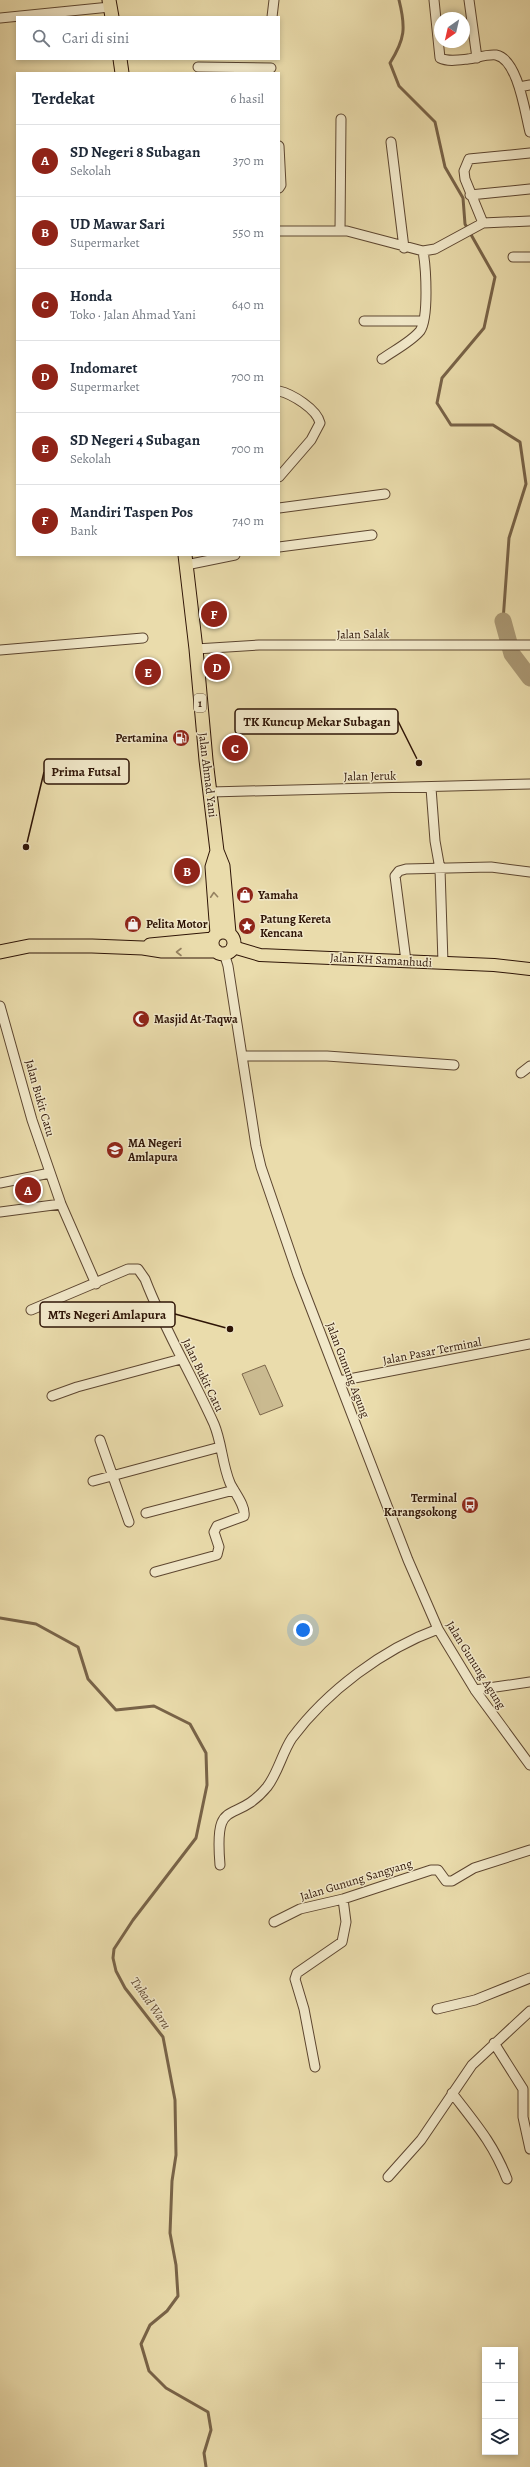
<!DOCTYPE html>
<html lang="id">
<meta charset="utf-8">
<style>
body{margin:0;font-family:Alegreya,serif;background:#f2f2f3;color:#1f2937}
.controls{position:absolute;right:12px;bottom:12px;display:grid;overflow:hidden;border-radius:0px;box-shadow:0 2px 6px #0003}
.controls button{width:36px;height:36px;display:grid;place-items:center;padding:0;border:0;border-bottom:1px solid #e0e1e3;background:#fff;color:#1f2937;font:20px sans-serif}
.compass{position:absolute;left:434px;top:12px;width:36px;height:36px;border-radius:50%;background:#fff;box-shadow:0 2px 6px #0003;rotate:214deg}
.you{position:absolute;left:303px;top:1630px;width:14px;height:14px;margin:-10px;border:3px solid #fff;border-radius:50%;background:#1a73e8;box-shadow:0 0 0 6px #1a73e833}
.badge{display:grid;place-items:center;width:26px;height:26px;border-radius:50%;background:#8f2418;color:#fff;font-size:13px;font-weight:700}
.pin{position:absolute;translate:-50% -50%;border:2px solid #fff;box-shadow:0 1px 4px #0006}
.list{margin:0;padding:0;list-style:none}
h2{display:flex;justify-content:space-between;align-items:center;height:52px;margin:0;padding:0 16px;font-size:17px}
h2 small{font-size:13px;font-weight:400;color:#747a83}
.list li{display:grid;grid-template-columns:26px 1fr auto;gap:12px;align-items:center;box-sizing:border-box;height:72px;padding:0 16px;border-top:1px solid #e0e1e3}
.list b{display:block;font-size:15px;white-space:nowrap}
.list p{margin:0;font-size:13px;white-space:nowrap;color:#747a83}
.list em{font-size:13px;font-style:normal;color:#747a83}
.icon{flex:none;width:22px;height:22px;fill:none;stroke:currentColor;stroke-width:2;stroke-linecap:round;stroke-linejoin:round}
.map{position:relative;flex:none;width:530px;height:2467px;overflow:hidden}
.search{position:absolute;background:#fff;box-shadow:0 2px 6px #0003;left:16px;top:16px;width:264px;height:44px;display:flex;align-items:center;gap:10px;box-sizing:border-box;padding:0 14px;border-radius:0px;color:#747a83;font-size:15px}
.panel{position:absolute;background:#fff;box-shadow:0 2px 6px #0003;left:16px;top:72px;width:264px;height:484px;border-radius:0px}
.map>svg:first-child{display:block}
</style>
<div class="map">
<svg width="530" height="2467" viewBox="0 0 530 2467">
<rect width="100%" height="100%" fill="#eadcac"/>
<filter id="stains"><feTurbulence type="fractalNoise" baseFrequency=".005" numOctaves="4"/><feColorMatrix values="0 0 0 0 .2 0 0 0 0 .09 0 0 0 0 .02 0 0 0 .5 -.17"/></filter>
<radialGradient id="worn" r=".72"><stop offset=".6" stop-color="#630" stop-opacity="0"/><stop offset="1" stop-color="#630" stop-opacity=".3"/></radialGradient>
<path fill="#caba90" stroke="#7c674b" d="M265,1365L283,1406L260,1415L242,1374Z"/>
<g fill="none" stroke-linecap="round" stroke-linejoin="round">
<path stroke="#786348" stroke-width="3" d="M399,0C406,28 405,39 390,63L399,86L435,122L445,167L463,198L465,224L495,277L484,328L442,378L437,403L451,425H493L520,442L526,484L509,538L503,621
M0,1618L36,1624L78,1647L88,1679L116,1710L154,1706L190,1724L206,1753L207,1785L196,1838L133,1920L114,1949L113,1958L116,1971L125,1988L163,2037L175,2100L176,2155L172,2181L170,2233L176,2265L178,2296L167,2311L150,2325L141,2344L149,2371L166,2388L208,2412L211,2430L204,2453L206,2467"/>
<path stroke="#aa9874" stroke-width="17" d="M503,621L512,654L530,678"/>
<g stroke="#5d4630" stroke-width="11">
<path id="minor" d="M434,0L440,58C448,62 459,60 468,59C476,58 487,54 496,55C518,59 525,113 530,132
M469,0L477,58
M272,17L274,0
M0,18L110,7
M198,67L271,68
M519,87L530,85
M391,142L404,248
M279,146L281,185L279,188
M470,195L530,189
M483,223L465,179L464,171L469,159L530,153
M279,231H347L423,251L435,249L483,223L530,221
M340,231L341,119
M513,257H530
M364,321H423
M382,359C393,351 411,342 420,331C429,318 426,268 423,251
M279,391C292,394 317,409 320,423L311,440L279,477
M279,508L385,494
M279,547L372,535
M186,565L235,555
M196,649L259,645H530
M0,650L143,638
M431,788L435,841L440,869L443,963
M211,792L530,784
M224,953L228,966L256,1146L261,1167L298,1275L408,1560L438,1629L475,1690L530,1765
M406,961L395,876L399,871L406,869L491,867L530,872
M0,1006L32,1120L61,1204L96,1284
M242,1056H327L454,1065
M521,1073L530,1066
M0,1183L50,1173
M0,1212L61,1204
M31,1310L128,1269H138L145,1279C164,1329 192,1375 214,1424C222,1443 222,1464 230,1483C234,1492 246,1506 244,1516L217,1526L214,1532L219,1547L217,1555L155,1572
M339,1381L530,1344
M52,1396L77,1387L181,1359
M100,1440L129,1522
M93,1481L220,1447
M146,1513L234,1490
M475,1690L530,1682
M220,1865C214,1793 234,1827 267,1787C278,1773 282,1753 292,1738C327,1691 383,1649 438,1629
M274,1922L300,1909L343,1899L431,1870H438L446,1881H452L474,1868L530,1850
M437,2009L475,2000L530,1978
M494,2043L523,2089V2117L530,2149
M315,2067L304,2009L295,1979L297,1973L342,1942L346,1922L343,1899
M452,2093C475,2123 493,2143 507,2179
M388,2177L421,2140L472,2065L530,2011"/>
</g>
<g stroke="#2e1406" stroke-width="14">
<path id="major" d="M233,947L260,955L494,965L530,969"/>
</g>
<g stroke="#2e1406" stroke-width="15">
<path id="highway" d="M109,0L112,17
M120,59L122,73
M185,555L196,649L206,760L217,851L223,866L229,933
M212 943a11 11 0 1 1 22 0a11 11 0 1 1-22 0Z
M217,934L212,867L217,851
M150,945L213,939
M0,952L29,946H92L143,948L162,951H216"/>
</g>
<use href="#minor" stroke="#f1e8c9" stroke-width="9"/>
<use href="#major" stroke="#eadcac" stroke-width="12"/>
<use href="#highway" stroke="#eadcac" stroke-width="13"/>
</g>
<defs><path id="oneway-chevron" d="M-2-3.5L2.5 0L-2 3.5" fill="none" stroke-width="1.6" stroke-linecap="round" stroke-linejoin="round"/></defs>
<g stroke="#958261">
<use href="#oneway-chevron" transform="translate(214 895) rotate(-94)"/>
<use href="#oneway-chevron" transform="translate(179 952) rotate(-180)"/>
</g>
<defs>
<g id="fuel-disc" transform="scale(0.9)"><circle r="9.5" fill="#8f2418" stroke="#f1e8c9"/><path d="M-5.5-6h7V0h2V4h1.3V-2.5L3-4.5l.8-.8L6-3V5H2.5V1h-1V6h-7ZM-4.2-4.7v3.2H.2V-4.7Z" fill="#fff"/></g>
<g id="shop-disc" transform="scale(0.9)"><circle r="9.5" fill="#8f2418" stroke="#f1e8c9"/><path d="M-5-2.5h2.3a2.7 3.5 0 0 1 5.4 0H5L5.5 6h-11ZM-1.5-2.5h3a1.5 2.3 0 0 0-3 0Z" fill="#fff"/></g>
<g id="sight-disc" transform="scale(0.9)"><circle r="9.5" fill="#8f2418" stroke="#f1e8c9"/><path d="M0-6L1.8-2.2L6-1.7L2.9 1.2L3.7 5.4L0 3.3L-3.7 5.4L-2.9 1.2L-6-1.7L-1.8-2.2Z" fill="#fff"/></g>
<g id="mosque-disc" transform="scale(0.9)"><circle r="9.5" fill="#8f2418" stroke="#f1e8c9"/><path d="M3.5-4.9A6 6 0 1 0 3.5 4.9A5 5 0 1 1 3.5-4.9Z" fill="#fff"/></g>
<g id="school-disc" transform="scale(0.9)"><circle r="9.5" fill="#8f2418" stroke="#f1e8c9"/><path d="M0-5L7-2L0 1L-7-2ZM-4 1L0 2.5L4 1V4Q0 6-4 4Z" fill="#fff"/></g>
<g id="bus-disc" transform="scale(0.9)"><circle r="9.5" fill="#8f2418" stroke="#f1e8c9"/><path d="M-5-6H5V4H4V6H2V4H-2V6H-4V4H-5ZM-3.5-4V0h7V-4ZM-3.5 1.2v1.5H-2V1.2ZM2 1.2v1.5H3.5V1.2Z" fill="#fff"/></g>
</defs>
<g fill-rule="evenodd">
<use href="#fuel-disc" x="181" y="738"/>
<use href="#shop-disc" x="245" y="895"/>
<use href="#shop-disc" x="133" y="924"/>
<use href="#sight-disc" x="247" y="926"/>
<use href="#mosque-disc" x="141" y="1019"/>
<use href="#school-disc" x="115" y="1150"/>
<use href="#bus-disc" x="470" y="1505"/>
</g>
<g text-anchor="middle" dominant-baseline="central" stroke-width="3" stroke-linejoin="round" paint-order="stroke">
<rect fill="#f1e8c9" stroke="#685440" stroke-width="1" x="194" y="694" width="12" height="18" rx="3"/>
<g font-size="11" font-weight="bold" fill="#2e1406">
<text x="200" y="703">1</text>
</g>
<g font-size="12" fill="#2e1406" stroke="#f1e8c9">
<text transform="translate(363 634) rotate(-1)">Jalan Salak</text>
<text transform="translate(208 775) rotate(83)">Jalan Ahmad Yani</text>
<text transform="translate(370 776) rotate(-1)">Jalan Jeruk</text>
<text transform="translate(381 960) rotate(3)">Jalan KH Samanhudi</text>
<text transform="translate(40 1098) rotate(74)">Jalan Bukit Catu</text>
<text transform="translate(432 1351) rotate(-11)">Jalan Pasar Terminal</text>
<text transform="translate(348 1370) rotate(69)">Jalan Gunung Agung</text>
<text transform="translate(203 1375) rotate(64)">Jalan Bukit Catu</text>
<text transform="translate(476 1665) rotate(58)">Jalan Gunung Agung</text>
<text transform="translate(356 1880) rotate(-17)">Jalan Gunung Sangyang</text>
</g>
<g font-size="12" font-weight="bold" fill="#2e1406" stroke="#f1e8c9" text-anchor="start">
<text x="168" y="738" text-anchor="end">Pertamina</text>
<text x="258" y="895">Yamaha</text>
<text x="260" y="919">Patung Kereta<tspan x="260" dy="14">Kencana</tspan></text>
<text x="146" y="924">Pelita Motor</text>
<text x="154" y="1019">Masjid At-Taqwa</text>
<text x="128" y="1143">MA Negeri<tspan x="128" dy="14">Amlapura</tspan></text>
<text x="457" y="1498" text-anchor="end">Terminal<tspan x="457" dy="14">Karangsokong</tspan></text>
</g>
<g font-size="13" font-style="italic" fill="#604932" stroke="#f1e8c9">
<text transform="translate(151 2003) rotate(55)">Tukad Waru</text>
</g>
</g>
<path fill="none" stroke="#2e1406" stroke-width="1.5" d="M419 763L398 721M26 847L44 772M230 1329L175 1314"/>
<g fill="#2e1406" stroke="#f1e8c9" stroke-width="1.5">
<circle cx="419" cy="763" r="4"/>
<circle cx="26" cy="847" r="4"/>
<circle cx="230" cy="1329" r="4"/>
</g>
<g fill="#f1e8c9" stroke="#2e1406" stroke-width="1.5">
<rect x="235" y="709" width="163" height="25" rx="4"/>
<rect x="44" y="759" width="85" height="25" rx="4"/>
<rect x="40" y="1302" width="135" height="25" rx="4"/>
</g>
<g font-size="13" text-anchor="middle" font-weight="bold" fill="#2e1406">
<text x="317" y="726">TK Kuncup Mekar Subagan</text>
<text x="86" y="776">Prima Futsal</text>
<text x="107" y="1319">MTs Negeri Amlapura</text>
</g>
<rect width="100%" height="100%" filter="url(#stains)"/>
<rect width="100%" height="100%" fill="url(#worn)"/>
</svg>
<div class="controls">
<button>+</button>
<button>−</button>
<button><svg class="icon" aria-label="layers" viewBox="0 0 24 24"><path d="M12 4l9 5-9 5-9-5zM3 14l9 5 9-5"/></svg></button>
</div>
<svg class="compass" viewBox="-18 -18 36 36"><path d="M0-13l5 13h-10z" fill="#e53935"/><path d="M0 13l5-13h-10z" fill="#747a83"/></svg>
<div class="you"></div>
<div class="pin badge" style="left:28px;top:1190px">A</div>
<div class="pin badge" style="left:187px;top:871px">B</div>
<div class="pin badge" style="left:235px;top:748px">C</div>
<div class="pin badge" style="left:217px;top:667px">D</div>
<div class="pin badge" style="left:148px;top:672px">E</div>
<div class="pin badge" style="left:214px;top:614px">F</div>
<div class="search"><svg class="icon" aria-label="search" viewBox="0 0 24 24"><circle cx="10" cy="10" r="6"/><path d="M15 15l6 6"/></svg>Cari di sini</div>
<section class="panel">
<h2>Terdekat<small>6 hasil</small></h2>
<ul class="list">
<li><span class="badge">A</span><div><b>SD Negeri 8 Subagan</b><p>Sekolah</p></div><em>370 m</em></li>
<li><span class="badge">B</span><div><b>UD Mawar Sari</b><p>Supermarket</p></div><em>550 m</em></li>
<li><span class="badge">C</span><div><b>Honda</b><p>Toko · Jalan Ahmad Yani</p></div><em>640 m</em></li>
<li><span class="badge">D</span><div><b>Indomaret</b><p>Supermarket</p></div><em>700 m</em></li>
<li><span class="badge">E</span><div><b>SD Negeri 4 Subagan</b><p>Sekolah</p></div><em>700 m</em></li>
<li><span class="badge">F</span><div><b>Mandiri Taspen Pos</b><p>Bank</p></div><em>740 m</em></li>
</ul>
</section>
</div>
